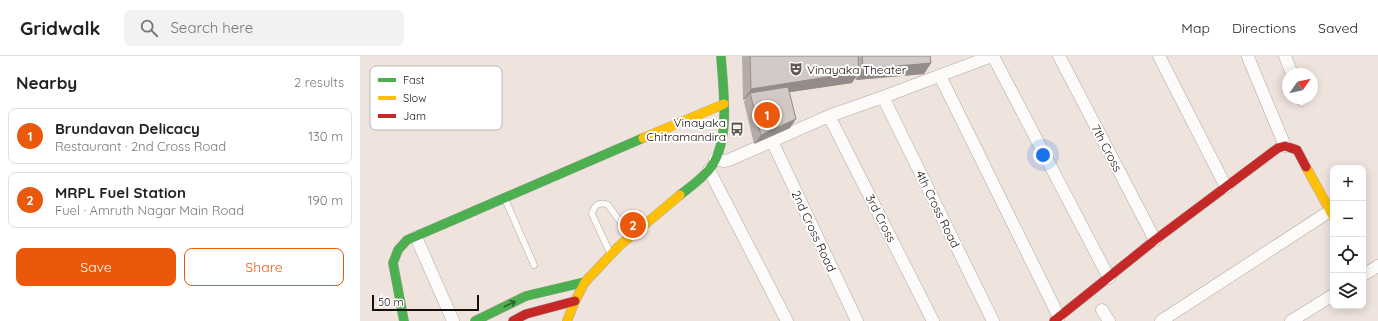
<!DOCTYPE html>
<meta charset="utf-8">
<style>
body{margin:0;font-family:Quicksand,sans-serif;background:#f2f2f2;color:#222}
.controls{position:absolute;right:12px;bottom:12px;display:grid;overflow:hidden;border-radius:8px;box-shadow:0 2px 10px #0003}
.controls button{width:36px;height:36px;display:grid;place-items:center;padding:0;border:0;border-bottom:1px solid #e0e0e0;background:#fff;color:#222;font:20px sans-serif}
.compass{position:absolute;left:922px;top:12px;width:36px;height:36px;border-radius:50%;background:#fff;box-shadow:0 2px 10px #0003;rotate:56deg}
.scale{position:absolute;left:12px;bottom:10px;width:107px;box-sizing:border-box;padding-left:4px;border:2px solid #170f0b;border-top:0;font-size:11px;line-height:14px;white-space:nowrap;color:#170f0b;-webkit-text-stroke:3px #fff;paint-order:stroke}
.you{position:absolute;left:683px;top:99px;width:14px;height:14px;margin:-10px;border:3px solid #fff;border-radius:50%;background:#1a73e8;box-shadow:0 0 0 6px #1a73e833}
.badge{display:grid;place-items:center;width:26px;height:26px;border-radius:50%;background:#ea580c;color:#fff;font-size:13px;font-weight:700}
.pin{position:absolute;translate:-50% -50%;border:2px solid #fff;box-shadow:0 1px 4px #0006}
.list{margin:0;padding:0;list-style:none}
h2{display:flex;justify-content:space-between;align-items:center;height:52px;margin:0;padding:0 16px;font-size:17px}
h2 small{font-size:13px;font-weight:400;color:#767676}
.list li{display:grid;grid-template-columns:26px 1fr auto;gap:12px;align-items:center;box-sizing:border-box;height:56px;margin:0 8px 8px;padding:0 8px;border:1px solid #e0e0e0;border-radius:8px}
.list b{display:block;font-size:15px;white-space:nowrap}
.list p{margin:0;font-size:13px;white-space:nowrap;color:#767676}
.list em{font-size:13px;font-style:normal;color:#767676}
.actions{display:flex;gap:8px;padding:12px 16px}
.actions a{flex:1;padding:9px 0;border:1px solid #ea580c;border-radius:8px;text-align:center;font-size:14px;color:#ea580c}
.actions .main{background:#ea580c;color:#fff}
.icon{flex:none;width:22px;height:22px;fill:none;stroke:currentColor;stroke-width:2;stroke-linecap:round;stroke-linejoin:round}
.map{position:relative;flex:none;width:1018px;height:265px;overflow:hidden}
header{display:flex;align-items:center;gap:24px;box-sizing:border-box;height:56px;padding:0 20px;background:#fff;border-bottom:1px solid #e0e0e0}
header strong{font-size:19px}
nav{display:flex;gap:22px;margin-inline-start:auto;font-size:14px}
.search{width:280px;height:36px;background:#f2f2f2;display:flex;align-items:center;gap:10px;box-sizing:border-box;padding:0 14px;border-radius:8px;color:#767676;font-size:15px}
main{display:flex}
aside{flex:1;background:#fff}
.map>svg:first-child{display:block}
</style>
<header>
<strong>Gridwalk</strong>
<div class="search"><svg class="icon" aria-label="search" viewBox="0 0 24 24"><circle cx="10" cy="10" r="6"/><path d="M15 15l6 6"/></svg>Search here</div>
<nav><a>Map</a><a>Directions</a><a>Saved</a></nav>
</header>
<main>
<aside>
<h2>Nearby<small>2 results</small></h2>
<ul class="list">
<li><span class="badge">1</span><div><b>Brundavan Delicacy</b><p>Restaurant · 2nd Cross Road</p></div><em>130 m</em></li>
<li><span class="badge">2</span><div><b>MRPL Fuel Station</b><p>Fuel · Amruth Nagar Main Road</p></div><em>190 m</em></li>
</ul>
<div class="actions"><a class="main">Save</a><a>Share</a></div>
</aside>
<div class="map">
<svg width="1018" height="265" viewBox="0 0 1018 265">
<rect width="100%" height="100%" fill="#efe3dd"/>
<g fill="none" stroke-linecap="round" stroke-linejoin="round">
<g stroke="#afa6a2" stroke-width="7">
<path id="lane" d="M145,143L174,209
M250,197L232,158C234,149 240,145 248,149L270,179"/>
</g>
<g stroke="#afa6a2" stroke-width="13">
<path id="street" d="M633,0L749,222
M699,0L795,184
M799,0L866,131
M925,0L932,18
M888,1L925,90
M580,20L699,261
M523,41L633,265
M941,42L942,44
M469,60L573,265
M412,85L497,265
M355,103L363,105L369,104L469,60L523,41L632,0
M349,114L427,265
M56,181L93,265
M1003,215L1005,218L1018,210
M742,254L749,265
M801,265L970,155
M931,265L973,239"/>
</g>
<g stroke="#afa6a2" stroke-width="10">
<path id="fast" d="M320,139C330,131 340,124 348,115C372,87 363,34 361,0
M44,265L33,207L38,194L47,184L283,82
M115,265L166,240L225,226"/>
</g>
<g stroke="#afa6a2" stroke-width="10">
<path id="slow" d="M283,82L364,48
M946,111L973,160
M207,265L215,245L225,226L259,190L320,139"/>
</g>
<g stroke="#afa6a2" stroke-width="10">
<path id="jam" d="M153,265L166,258L215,245
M694,265L795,184L918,92L925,90L937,94L946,111"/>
</g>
<use href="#lane" stroke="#fdfbfa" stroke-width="6"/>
<use href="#street" stroke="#fdfbfa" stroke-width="12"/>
<use href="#fast" stroke="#4caf50" stroke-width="9"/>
<use href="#slow" stroke="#ffc107" stroke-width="9"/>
<use href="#jam" stroke="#c62828" stroke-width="9"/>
</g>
<path fill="#b5aca9" d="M382,0H570L571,7L564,18L496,24L495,22L492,27L430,36V72L394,88L384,46L385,43L383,44Z"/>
<path fill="#938c8a" d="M571,7L564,18L496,24L503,13Z
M499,16L492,27L391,42L390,37L385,43L383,44L391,33Z
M436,63L430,72L394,88L401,79Z"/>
<path fill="#d2c8c5" stroke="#938c8a" d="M390,0H498L499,16L391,33Z
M502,0H570L571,7L503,13Z
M428,31L436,63L401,79L390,37Z"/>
<defs><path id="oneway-shaft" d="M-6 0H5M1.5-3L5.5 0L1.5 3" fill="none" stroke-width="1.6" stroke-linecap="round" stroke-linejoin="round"/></defs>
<use stroke="#325f2e" href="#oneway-shaft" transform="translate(150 248) rotate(-24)"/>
<defs>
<g id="theatre-bare" transform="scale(1.08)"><path d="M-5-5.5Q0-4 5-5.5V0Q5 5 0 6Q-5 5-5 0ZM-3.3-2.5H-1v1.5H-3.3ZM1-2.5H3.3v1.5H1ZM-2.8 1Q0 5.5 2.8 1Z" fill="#635954" stroke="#fff" stroke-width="2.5" paint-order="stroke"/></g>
<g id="bus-bare" transform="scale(1.08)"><path d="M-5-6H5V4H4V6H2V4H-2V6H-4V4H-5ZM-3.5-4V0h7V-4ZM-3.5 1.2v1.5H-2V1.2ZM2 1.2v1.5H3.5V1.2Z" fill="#635954" stroke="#fff" stroke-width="2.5" paint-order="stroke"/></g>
</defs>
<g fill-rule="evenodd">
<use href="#theatre-bare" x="436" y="13"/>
<use href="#bus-bare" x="377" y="73"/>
</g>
<g text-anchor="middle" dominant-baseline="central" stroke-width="4" stroke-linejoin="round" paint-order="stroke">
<g font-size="12" fill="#170f0b" stroke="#fff" text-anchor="start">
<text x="447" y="13">Vinayaka Theater</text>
<text x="366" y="66" text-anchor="end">Vinayaka<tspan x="366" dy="14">Chitramandira</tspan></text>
</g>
<g font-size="12" fill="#170f0b" stroke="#fff">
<text transform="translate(747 92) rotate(62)">7th Cross</text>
<text transform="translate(578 153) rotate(64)">4th Cross Road</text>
<text transform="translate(521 162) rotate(63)">3rd Cross</text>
<text transform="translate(454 175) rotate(65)">2nd Cross Road</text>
</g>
</g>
<rect x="10" y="10" width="132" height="64" rx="6" fill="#fff" stroke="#b9b7b6" stroke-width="1"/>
<rect x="18" y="22" width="18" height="4" fill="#4caf50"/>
<rect x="18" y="40" width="18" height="4" fill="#ffc107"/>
<rect x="18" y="58" width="18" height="4" fill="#c62828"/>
<g font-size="11" fill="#170f0b">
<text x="43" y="28">Fast</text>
<text x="43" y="46">Slow</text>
<text x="43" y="64">Jam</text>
</g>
</svg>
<div class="controls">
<button>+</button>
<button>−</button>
<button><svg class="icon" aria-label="locate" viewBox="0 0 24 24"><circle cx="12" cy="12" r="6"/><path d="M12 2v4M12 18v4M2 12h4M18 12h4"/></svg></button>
<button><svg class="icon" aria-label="layers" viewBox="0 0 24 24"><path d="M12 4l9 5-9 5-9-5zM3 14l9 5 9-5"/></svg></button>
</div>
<svg class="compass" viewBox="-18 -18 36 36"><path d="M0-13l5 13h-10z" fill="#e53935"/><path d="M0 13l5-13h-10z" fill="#767676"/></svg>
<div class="scale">50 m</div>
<div class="you"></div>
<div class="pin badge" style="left:407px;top:59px">1</div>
<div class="pin badge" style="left:273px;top:169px">2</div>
</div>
</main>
